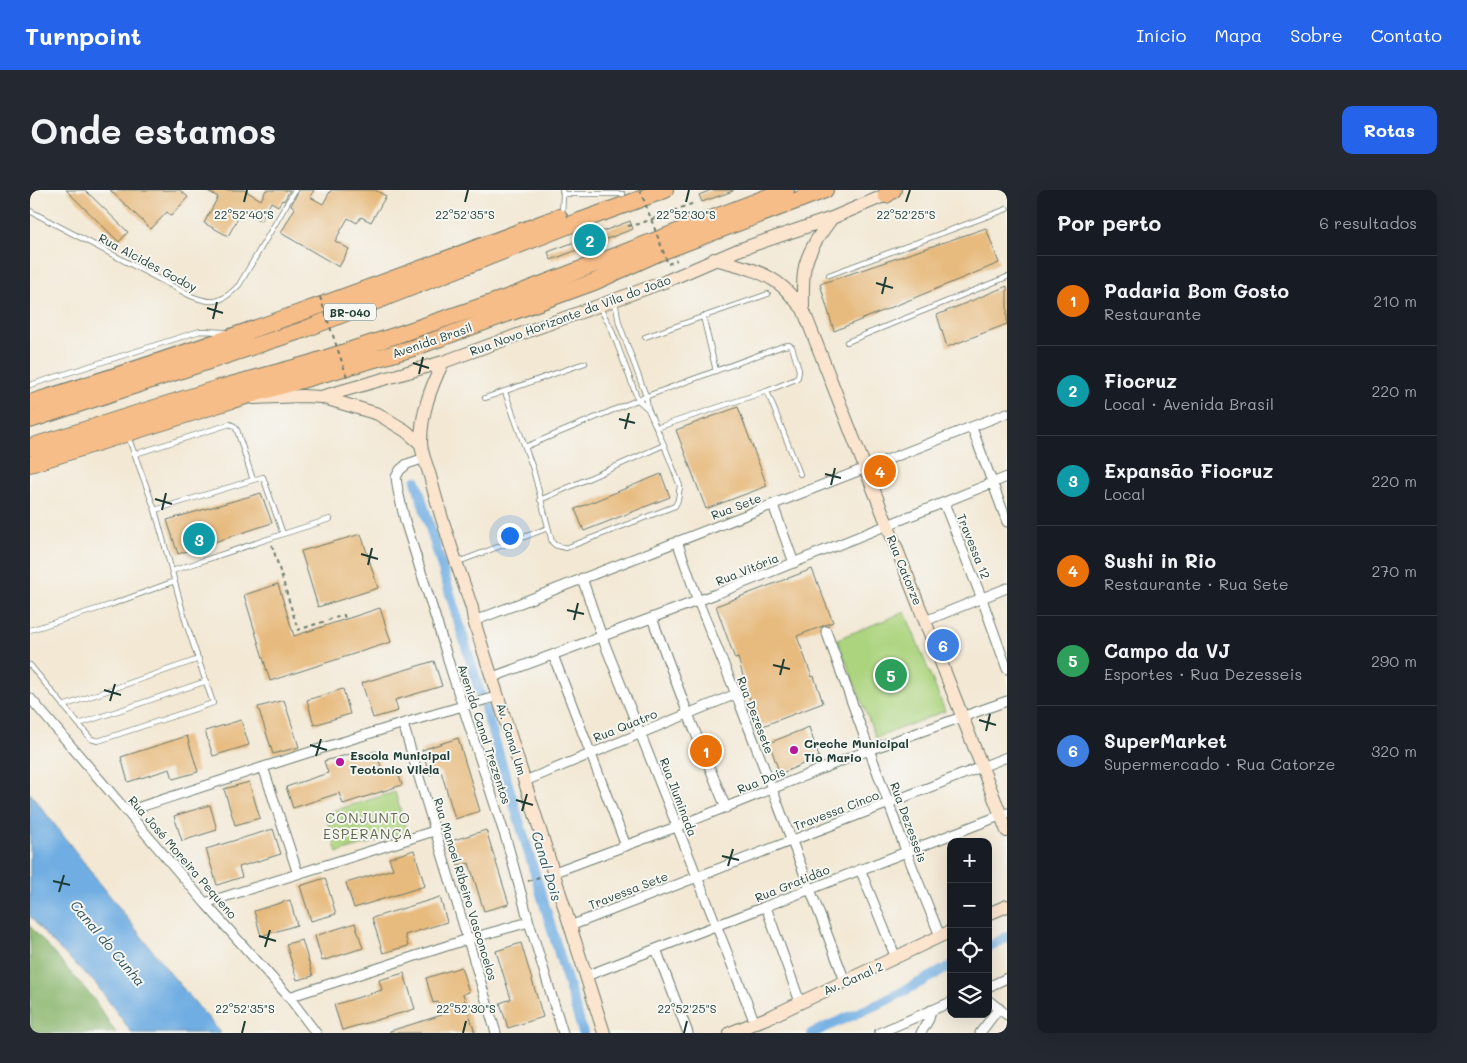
<!DOCTYPE html>
<html lang="pt">
<meta charset="utf-8">
<style>
body{margin:0;font-family:Mali,sans-serif;background:#242831;color:#f1f3f6}
.controls{position:absolute;right:15px;bottom:15px;display:grid;overflow:hidden;border-radius:10px;box-shadow:0 5px 20px #0002}
.controls button{width:45px;height:45px;display:grid;place-items:center;padding:0;border:0;border-bottom:1px solid #363941;background:#171b24;color:#f1f3f6;font:25px sans-serif}
.you{position:absolute;left:479px;top:345px;width:18px;height:18px;margin:-12px;border:4px solid #fff;border-radius:50%;background:#1a73e8;box-shadow:0 0 0 8px #1a73e833}
.badge{display:grid;place-items:center;width:32px;height:32px;border-radius:50%;background:#2563eb;color:#fff;font-size:16px;font-weight:700}
.pin{position:absolute;translate:-50% -50%;border:2px solid #fff;box-shadow:0 1px 5px #0006}
.list{margin:0;padding:0;list-style:none}
h2{display:flex;justify-content:space-between;align-items:center;height:65px;margin:0;padding:0 20px;font-size:21px}
h2 small{font-size:16px;font-weight:400;color:#9ea1a6}
.list li{display:grid;grid-template-columns:32px 1fr auto;gap:15px;align-items:center;box-sizing:border-box;height:90px;padding:0 20px;border-top:1px solid #363941}
.list b{display:block;font-size:19px;white-space:nowrap}
.list p{margin:0;font-size:16px;white-space:nowrap;color:#9ea1a6}
.list em{font-size:16px;font-style:normal;color:#9ea1a6}
.icon{flex:none;width:28px;height:28px;fill:none;stroke:currentColor;stroke-width:2;stroke-linecap:round;stroke-linejoin:round}
.map{position:relative;flex:none;width:977px;height:843px;overflow:hidden;border-radius:10px}
header{display:flex;align-items:center;gap:30px;box-sizing:border-box;height:70px;padding:0 25px;background:#2563eb;color:#fff}
header strong{font-size:24px}
nav{display:flex;gap:28px;margin-inline-start:auto;font-size:18px}
.intro{display:flex;align-items:center;justify-content:space-between;box-sizing:border-box;height:120px;padding:0 30px}
h1{margin:0;font-size:35px}
.button{padding:12px 22px;border-radius:10px;background:#2563eb;color:#fff;font-size:18px;font-weight:700}
main{display:flex;gap:30px;padding:0 30px}
aside{flex:1;background:#171b24;border-radius:10px;box-shadow:0 5px 20px #0002}
.map>svg:first-child{display:block}
</style>
<header>
<strong>Turnpoint</strong>
<nav><a>Início</a><a>Mapa</a><a>Sobre</a><a>Contato</a></nav>
</header>
<div class="intro"><h1>Onde estamos</h1><a class="button">Rotas</a></div>
<main>
<div class="map">
<svg width="977" height="843" viewBox="0 0 977 843">
<rect width="100%" height="100%" fill="#f6f6f2"/>
<filter id="ink" filterUnits="userSpaceOnUse"><feTurbulence type="fractalNoise" baseFrequency=".02" numOctaves="2"/><feDisplacementMap in="SourceGraphic" scale="10" xChannelSelector="R" yChannelSelector="G"/><feConvolveMatrix kernelMatrix="1 2 1 2 8 2 1 2 1" color-interpolation-filters="sRGB"/></filter>
<filter id="wash" filterUnits="userSpaceOnUse"><feTurbulence type="fractalNoise" baseFrequency=".0096" numOctaves="4" result="noise"/><feDisplacementMap in="SourceGraphic" scale="20" xChannelSelector="R" yChannelSelector="G"/><feGaussianBlur stdDeviation="1.12" result="paint"/><feColorMatrix in="noise" values="0 0 0 0 0 0 0 0 0 0 0 0 0 0 0 0 0 1.4 0 .05"/><feComposite in="paint" operator="in"/></filter>
<g filter="url(#wash)">
<rect width="100%" height="100%" fill="#f3e8d4"/>
<path fill="#acd47e" stroke="#668859" d="M875,422L915,521L846,548L807,449Z
M365,602L377,642L307,663L295,623Z"/>
<path fill="#89b66d" stroke="#547a50" d="M0,736L63,808L86,843H1Z"/>
<path fill="#70ade2" stroke="#48758b" d="M0,603L139,782L191,843H102L66,794L18,748L0,726Z"/>
<g fill="none" stroke-linecap="round" stroke-linejoin="round">
<path stroke="#70ade2" stroke-width="10" d="M386,291L450,503
M455,518L553,843
M958,757L977,747
M782,843L853,812L921,776"/>
</g>
<g id="blocks">
<path fill="#e7ba7d" d="M36,0H55L98,42L89,52Z
M80,0H150L158,7L141,26L137,22L121,39Z
M176,0H214L231,10L236,0H260L254,11L252,10L248,16L241,12L231,31L212,21L198,46L174,33L188,7Z
M269,0H284L280,7L293,14L301,0H345L356,6L341,32L331,27L327,33L318,28L305,51L319,59L309,77L251,43L265,18L261,15Z
M681,0H703V1L672,12L669,5Z
M600,31L603,39L521,70L518,62Z
M956,38L969,73L804,141L790,94Z
M977,96V134L917,157L907,125Z
M708,217L737,296L676,319L646,240Z
M631,284L640,307L554,341L545,319Z
M231,303L242,333L148,364L137,330Z
M331,344L348,398L288,417L271,361Z
M782,379L803,432L767,446L782,487L784,486L793,513L730,537L723,521L708,468L705,469L686,416Z
M248,394L264,446L350,418L361,452L240,491L214,405Z
M404,471L412,496L365,510L368,521L343,528L332,493Z
M313,499L320,524L284,535L277,510Z
M254,510L269,557L243,564L228,517Z
M211,530L219,555L183,566L175,541Z
M779,537L789,567L750,584L739,553Z
M157,546L168,582L143,589L140,579L98,592L91,567Z
M428,548L450,621L425,629L411,581L400,585L392,560Z
M346,561L353,583L367,580L372,595L313,614L309,603L263,618L256,597L298,583L294,571L320,564L321,568Z
M219,592L230,628L205,635L194,599Z
M180,615L187,640L152,651L144,626Z
M243,639L251,664L209,677L212,687L187,695L176,659Z
M456,640L479,714L454,721L439,673L428,676L421,651Z
M384,660L395,696L324,718L316,693L363,679L359,668Z
M295,688L306,724L281,731L270,696Z
M410,707L417,732L375,745L378,756L353,763L342,728Z
M260,710L267,735L231,746L224,721Z
M325,733L333,758L292,771L285,746Z
M272,750L283,786L267,790L256,754Z
M491,753L513,827L478,838L470,813L481,809L466,761Z
M431,777L439,802L433,804L445,843H360V841L412,825L408,812L403,813L396,788Z
M374,783L385,819L312,840L304,815L352,800L349,790Z"/>
</g>
</g>
<g filter="url(#ink)">
<use href="#blocks" fill-opacity="0" stroke="#69796c" stroke-width="1"/>
<g fill="none" stroke-linecap="round" stroke-linejoin="round">
<g stroke="#69796c" stroke-width="6">
<path id="lane" d="M533,4H593
M0,21L161,106C183,115 192,113 209,95L265,0
M532,26L533,4L532,0
M799,85L977,19
M570,118L581,138L608,210L618,219
M673,126L686,181
M615,147L738,104
M817,152L977,87
M0,195L170,141L195,142
M737,201L770,284
M475,202L503,279L522,352L525,355L536,358L645,316L648,310L650,296L634,255L618,219L616,206L589,133L585,111
M455,208L555,173
M495,257L612,208L753,156L759,155L762,157L769,180L768,187L766,189L737,201L626,238
M105,264L200,234L204,236L207,240L223,290L125,320
M510,310L634,255
M253,344L300,329
M428,372L518,338
M142,381L253,344L233,287L223,290
M0,440L80,415L145,391
M0,475L61,549L68,551L183,513L156,433L125,320L99,249
M33,516L169,469
M49,534L177,491"/>
</g>
<g stroke="#69796c" stroke-width="11">
<path id="street" d="M942,238L977,332
M395,268L377,274L370,280L366,287L368,301L375,331L409,439L421,480L477,652L499,732L533,843
M914,313L952,409L977,479
M743,315L764,373
M647,351L668,411L706,504L815,791
M552,388L572,447L725,833
M622,428L658,524L696,618
M444,431L977,223
M895,431L977,398
M796,441L876,661L910,746
M523,465L596,656
M463,487L686,404L977,287
M0,508L175,713L259,807L286,843
M373,534L466,843
M233,577L268,684
M495,591L706,504
M98,621C221,581 344,540 469,506
M830,679L866,768
M522,683L646,637L839,560L977,511
M175,713L404,641
M736,717L770,812
M540,736L859,613L977,567
M626,759L658,843
M556,786L977,623
M958,797L977,788
M259,807L438,749L499,732
M958,810L977,825
M849,843L921,812
M891,843L899,829L901,820
M950,843L969,818"/>
</g>
<g stroke="#69796c" stroke-width="14">
<path id="secondary" d="M684,69C708,75 736,81 754,98C761,105 767,113 773,119L977,641
M773,119C773,106 772,90 775,76C780,57 791,43 802,28
M413,172C401,197 391,223 391,252C391,263 397,275 400,286C411,331 427,374 442,418L444,431L574,843
M224,208L272,206L291,207L413,172L634,92L708,60L802,28L863,2
M294,208L348,224L376,241L391,254
M958,724L977,716
M700,843L744,825L921,741"/>
</g>
<g stroke="#69796c" stroke-width="18">
<path id="highway" d="M856,5L863,0
M0,213C179,158 354,93 529,27
M0,230L273,140L550,31L635,0
M0,257L186,199L275,175L364,146L482,106L756,0
M0,274L202,210L383,158L564,92L628,63L795,0"/>
</g>
<path stroke="#69796c" stroke-width="2" stroke-dasharray="4 4" stroke-linecap="butt" d="M598,36L609,34L664,13
M638,74L647,70
M242,355L268,440L314,425L315,429
M498,691L515,685"/>
<use href="#lane" stroke="#fff" stroke-width="4.5"/>
<use href="#street" stroke="#fff" stroke-width="9"/>
<use href="#secondary" stroke="#fce5cf" stroke-width="12"/>
<use href="#highway" stroke="#f7bd88" stroke-width="16"/>
<path stroke="#69796c" stroke-width="2" stroke-dasharray="4 4" stroke-linecap="butt" d="M610,0L638,74
M290,107L317,187"/>
</g>
</g>
<path fill="none" stroke="#1f3d34" stroke-width="2" d="M214,12L217,0M435,12L438,0M656,12L659,0M876,12L880,0M846,93L863,98M852,104L856,87M177,118L193,123M183,129L187,112M383,173L399,178M389,184L393,167M589,229L605,233M595,239L599,223M795,284L811,288M801,295L805,278M125,309L142,314M132,320L136,303M331,364L348,369M338,375L342,358M537,420L554,424M544,430L548,413M743,475L760,479M750,485L754,469M74,500L91,505M80,511L85,494M949,530L966,535M956,541L960,524M280,555L297,560M286,566L291,549M486,610L503,615M492,621L497,604M692,666L709,670M698,676L703,659M23,691L40,695M29,702L34,685M229,746L246,751M235,757L240,740M212,843L215,831M433,843L436,831M654,843L657,831"/>
<g fill="#b5179e" stroke="#f6f6f2" stroke-width="2">
<circle cx="764" cy="560" r="5"/>
<circle cx="310" cy="572" r="5"/>
</g>
<g text-anchor="middle" dominant-baseline="central" stroke-width="4" stroke-linejoin="round" paint-order="stroke">
<rect fill="#f6f6f2" stroke="#60746d" stroke-width="1" x="294" y="113.5" width="52" height="17" rx="4"/>
<g font-size="11" font-weight="bold" fill="#1f3d34">
<text x="320" y="122">BR-040</text>
</g>
<g font-size="12" fill="#1f3d34" stroke="#f6f6f2">
<text transform="translate(118 72) rotate(28)">Rua Alcides Godoy</text>
<text transform="translate(540 125) rotate(-20)">Rua Novo Horizonte da Vila do João</text>
<text transform="translate(402 150) rotate(-19)">Avenida Brasil</text>
<text transform="translate(706 316) rotate(-21)">Rua Sete</text>
<text transform="translate(944 356) rotate(68)">Travessa 12</text>
<text transform="translate(717 379) rotate(-22)">Rua Vitória</text>
<text transform="translate(875 380) rotate(68)">Rua Catorze</text>
<text transform="translate(726 525) rotate(69)">Rua Dezesete</text>
<text transform="translate(595 535) rotate(-22)">Rua Quatro</text>
<text transform="translate(455 544) rotate(72)">Avenida Canal Trezentos</text>
<text transform="translate(482 549) rotate(73)">Av. Canal Um</text>
<text transform="translate(731 590) rotate(-22)">Rua Dois</text>
<text transform="translate(649 607) rotate(69)">Rua Iluminada</text>
<text transform="translate(806 620) rotate(-21)">Travessa Cinco</text>
<text transform="translate(879 632) rotate(70)">Rua Dezesseis</text>
<text transform="translate(153 667) rotate(49)">Rua José Moreira Pequeno</text>
<text transform="translate(762 693) rotate(-22)">Rua Gratidão</text>
<text transform="translate(436 699) rotate(73)">Rua Manoel Ribeiro Vasconcelos</text>
<text transform="translate(598 700) rotate(-21)">Travessa Sete</text>
<text transform="translate(823 788) rotate(-24)">Av. Canal 2</text>
</g>
<g font-size="12" font-weight="bold" fill="#1f3d34" stroke="#f6f6f2" text-anchor="start">
<text x="774" y="553">Creche Municipal<tspan x="774" dy="14">Tio Mario</tspan></text>
<text x="320" y="565">Escola Municipal<tspan x="320" dy="14">Teotonio Vilela</tspan></text>
</g>
<g font-size="14" letter-spacing="1" fill="#65694e" stroke="#f6f6f2">
<text x="338" y="627">CONJUNTO<tspan x="338" dy="16">ESPERANÇA</tspan></text>
</g>
<g font-size="14" font-style="italic" fill="#335960" stroke="#f6f6f2">
<text transform="translate(517 676) rotate(73)">Canal Dois</text>
<text transform="translate(78 753) rotate(50)">Canal do Cunha</text>
</g>
</g>
<g font-size="12" text-anchor="middle" fill="#1f3d34" stroke="#f6f6f2" stroke-width="4" stroke-linejoin="round" paint-order="stroke">
<text x="214" y="29">22°52'40"S</text>
<text x="435" y="29">22°52'35"S</text>
<text x="656" y="29">22°52'30"S</text>
<text x="876" y="29">22°52'25"S</text>
<text x="215" y="823">22°52'35"S</text>
<text x="436" y="823">22°52'30"S</text>
<text x="657" y="823">22°52'25"S</text>
</g>
</svg>
<div class="controls">
<button>+</button>
<button>−</button>
<button><svg class="icon" aria-label="locate" viewBox="0 0 24 24"><circle cx="12" cy="12" r="6"/><path d="M12 2v4M12 18v4M2 12h4M18 12h4"/></svg></button>
<button><svg class="icon" aria-label="layers" viewBox="0 0 24 24"><path d="M12 4l9 5-9 5-9-5zM3 14l9 5 9-5"/></svg></button>
</div>
<div class="you"></div>
<div class="pin badge" style="left:676px;top:561px;background:#e8710a">1</div>
<div class="pin badge" style="left:560px;top:50px;background:#0f9aa8">2</div>
<div class="pin badge" style="left:169px;top:349px;background:#0f9aa8">3</div>
<div class="pin badge" style="left:850px;top:281px;background:#e8710a">4</div>
<div class="pin badge" style="left:861px;top:485px;background:#2e9e5b">5</div>
<div class="pin badge" style="left:913px;top:455px;background:#3f7fe0">6</div>
</div>
<aside>
<h2>Por perto<small>6 resultados</small></h2>
<ul class="list">
<li><span class="badge" style="background:#e8710a">1</span><div><b>Padaria Bom Gosto</b><p>Restaurante</p></div><em>210 m</em></li>
<li><span class="badge" style="background:#0f9aa8">2</span><div><b>Fiocruz</b><p>Local · Avenida Brasil</p></div><em>220 m</em></li>
<li><span class="badge" style="background:#0f9aa8">3</span><div><b>Expansão Fiocruz</b><p>Local</p></div><em>220 m</em></li>
<li><span class="badge" style="background:#e8710a">4</span><div><b>Sushi in Rio</b><p>Restaurante · Rua Sete</p></div><em>270 m</em></li>
<li><span class="badge" style="background:#2e9e5b">5</span><div><b>Campo da VJ</b><p>Esportes · Rua Dezesseis</p></div><em>290 m</em></li>
<li><span class="badge" style="background:#3f7fe0">6</span><div><b>SuperMarket</b><p>Supermercado · Rua Catorze</p></div><em>320 m</em></li>
</ul>
</aside>
</main>
